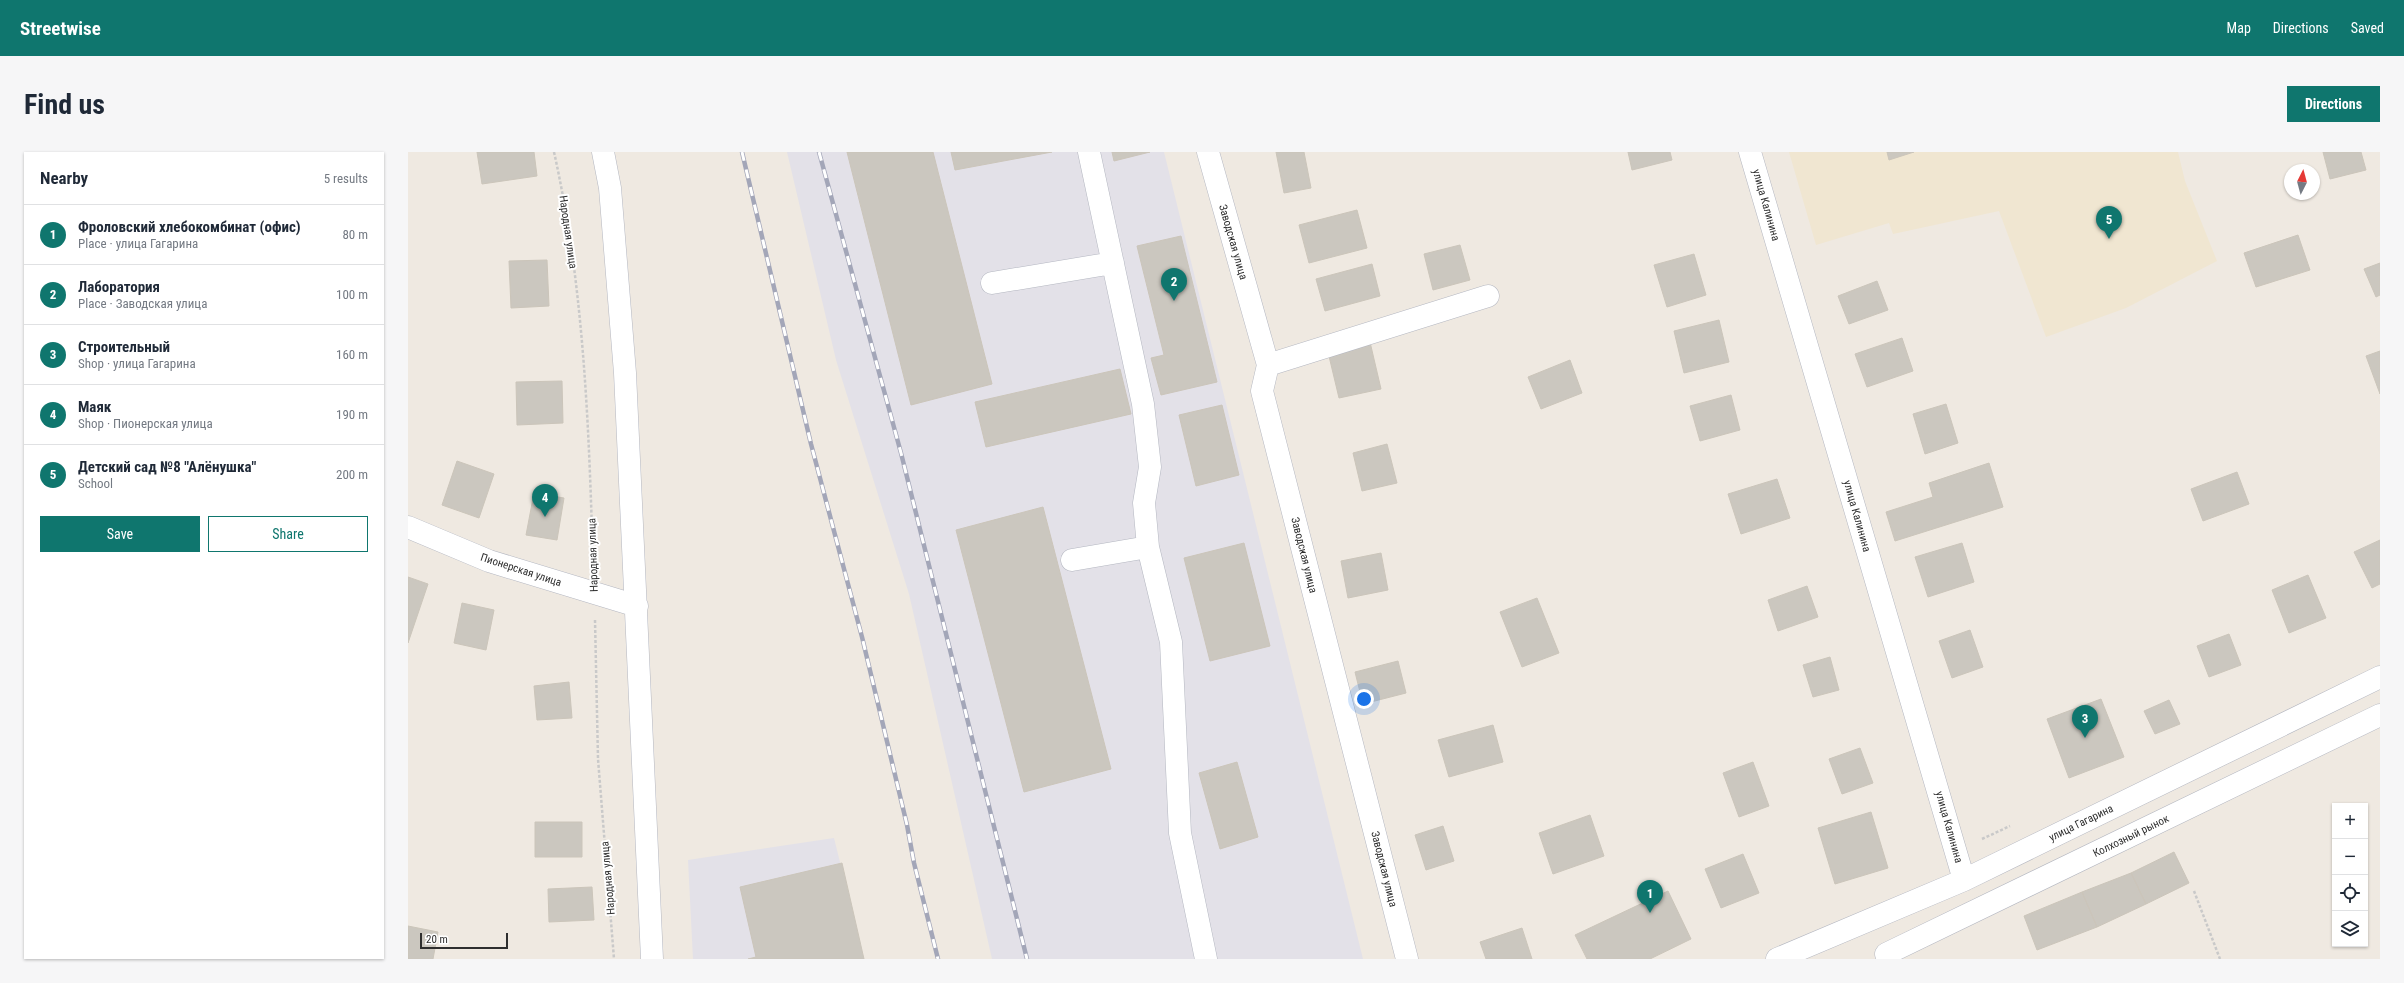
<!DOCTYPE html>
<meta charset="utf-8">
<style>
body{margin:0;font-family:"Roboto Condensed",sans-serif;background:#f6f6f7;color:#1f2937}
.controls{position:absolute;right:12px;bottom:12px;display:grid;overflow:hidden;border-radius:0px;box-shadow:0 1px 3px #0004}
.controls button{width:36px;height:36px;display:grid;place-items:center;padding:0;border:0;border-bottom:1px solid #e0e1e3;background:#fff;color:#1f2937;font:20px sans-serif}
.compass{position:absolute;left:1876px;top:12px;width:36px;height:36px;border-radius:50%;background:#fff;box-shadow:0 1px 3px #0004;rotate:6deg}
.scale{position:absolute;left:12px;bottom:10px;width:88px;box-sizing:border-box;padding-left:4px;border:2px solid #2e2e2e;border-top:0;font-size:11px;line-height:14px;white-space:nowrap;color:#2e2e2e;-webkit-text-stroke:3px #fff;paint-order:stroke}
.you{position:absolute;left:956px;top:547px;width:14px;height:14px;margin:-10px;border:3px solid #fff;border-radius:50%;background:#1a73e8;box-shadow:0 0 0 6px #1a73e833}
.badge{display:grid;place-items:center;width:26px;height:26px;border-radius:50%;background:#0f766e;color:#fff;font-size:13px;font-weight:700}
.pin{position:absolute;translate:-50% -33px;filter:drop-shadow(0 1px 2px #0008)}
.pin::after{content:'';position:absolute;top:21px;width:14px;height:12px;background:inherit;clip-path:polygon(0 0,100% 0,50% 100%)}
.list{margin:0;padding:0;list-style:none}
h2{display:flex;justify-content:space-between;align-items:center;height:52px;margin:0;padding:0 16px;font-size:17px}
h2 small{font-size:13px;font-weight:400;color:#747a83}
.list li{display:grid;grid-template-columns:26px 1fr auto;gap:12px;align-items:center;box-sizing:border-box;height:60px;padding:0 16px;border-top:1px solid #e0e1e3}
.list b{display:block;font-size:15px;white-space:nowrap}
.list p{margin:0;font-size:13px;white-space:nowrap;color:#747a83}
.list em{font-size:13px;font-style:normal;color:#747a83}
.actions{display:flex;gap:8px;padding:12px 16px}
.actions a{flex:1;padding:9px 0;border:1px solid #0f766e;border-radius:0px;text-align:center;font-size:14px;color:#0f766e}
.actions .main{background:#0f766e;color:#fff}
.icon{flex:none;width:22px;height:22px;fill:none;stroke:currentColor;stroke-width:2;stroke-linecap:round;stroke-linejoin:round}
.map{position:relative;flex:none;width:1972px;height:807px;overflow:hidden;border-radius:0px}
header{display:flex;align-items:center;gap:24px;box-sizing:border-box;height:56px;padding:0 20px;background:#0f766e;color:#fff}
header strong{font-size:19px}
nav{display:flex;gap:22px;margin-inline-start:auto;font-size:14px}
.intro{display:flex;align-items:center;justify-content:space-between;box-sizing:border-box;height:96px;padding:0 24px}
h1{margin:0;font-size:28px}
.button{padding:10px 18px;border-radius:0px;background:#0f766e;color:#fff;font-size:14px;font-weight:700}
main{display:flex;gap:24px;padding:0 24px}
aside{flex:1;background:#fff;border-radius:0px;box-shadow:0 1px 3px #0004}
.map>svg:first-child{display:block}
</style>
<header>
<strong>Streetwise</strong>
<nav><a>Map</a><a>Directions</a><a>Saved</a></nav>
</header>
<div class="intro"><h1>Find us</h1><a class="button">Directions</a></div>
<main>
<aside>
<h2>Nearby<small>5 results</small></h2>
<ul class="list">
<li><span class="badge">1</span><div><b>Фроловский хлебокомбинат (офис)</b><p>Place · улица Гагарина</p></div><em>80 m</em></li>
<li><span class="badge">2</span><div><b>Лаборатория</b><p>Place · Заводская улица</p></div><em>100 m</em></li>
<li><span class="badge">3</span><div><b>Строительный</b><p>Shop · улица Гагарина</p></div><em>160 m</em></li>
<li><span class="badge">4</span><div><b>Маяк</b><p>Shop · Пионерская улица</p></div><em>190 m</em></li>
<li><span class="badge">5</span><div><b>Детский сад №8 &quot;Алёнушка&quot;</b><p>School</p></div><em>200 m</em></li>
</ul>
<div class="actions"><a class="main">Save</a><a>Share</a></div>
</aside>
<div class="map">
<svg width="1972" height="807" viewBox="0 0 1972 807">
<rect width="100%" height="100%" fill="#efe9e1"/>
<path fill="#e3e1e8" d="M379,0H756L955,807H584L501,442L428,208Z
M426,686L456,807H285L280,708Z"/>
<path fill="#f0e6d1" d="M1381,0H1770L1777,29L1809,109L1718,156L1638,185L1591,59L1485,82L1481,71L1408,93Z"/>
<path fill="#cbc7bf" stroke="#cbc5ba" d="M69,0H126L129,24L74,32Z
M439,0H525L584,232L503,253Z
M543,0H644L547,18Z
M704,0H742L706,9Z
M868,0H896L903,36L876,41Z
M1220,0H1262L1264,8L1224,18Z
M1479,0H1506L1481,8Z
M1915,0H1953L1958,18L1922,27Z
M949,58L959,96L901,111L891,73Z
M1890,83L1902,118L1848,135L1836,101Z
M773,84L809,230L753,243L743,206L756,203L729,94Z
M1052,93L1062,128L1025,138L1016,102Z
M1286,102L1298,143L1259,155L1246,113Z
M139,108L141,154L103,156L101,109Z
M1972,111V143L1968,145L1956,117Z
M964,112L972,144L917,159L908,127Z
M1469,129L1480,158L1441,172L1430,144Z
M1311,168L1321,210L1276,221L1266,179Z
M1494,186L1505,219L1459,235L1447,202Z
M962,190L973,237L931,246L920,200Z
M1972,199V242L1958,204Z
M1162,208L1174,241L1133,257L1120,225Z
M712,217L723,262L578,295L567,250Z
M154,229L155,271L109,273L108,230Z
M1323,243L1332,278L1292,289L1282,254Z
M1538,252L1550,291L1517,302L1505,262Z
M814,253L831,323L788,334L771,263Z
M979,292L989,331L954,339L945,301Z
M49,309L86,322L71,366L34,353Z
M1581,311L1595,355L1487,389L1478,360L1525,345L1521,331Z
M1829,320L1841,352L1795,369L1783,337Z
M1369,327L1382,366L1333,382L1320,342Z
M126,341L156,346L149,388L118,383Z
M635,355L703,617L616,640L548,378Z
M1972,388V432L1964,436L1946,400Z
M836,391L862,494L802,509L776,406Z
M1554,391L1566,430L1520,445L1507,405Z
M973,401L980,438L940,446L933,409Z
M1900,423L1918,466L1881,481L1864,438Z
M0,425L20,432L0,491Z
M1399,434L1410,465L1370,479L1360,448Z
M1129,446L1151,501L1114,515L1092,460Z
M54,451L86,458L78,498L46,491Z
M1562,478L1575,515L1544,526L1531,489Z
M1821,482L1833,513L1801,525L1789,494Z
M1422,505L1431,538L1405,545L1395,513Z
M990,509L998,541L955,552L947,520Z
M161,530L164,566L129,568L126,534Z
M1693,547L1716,605L1661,626L1639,567Z
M1761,548L1772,572L1747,582L1736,559Z
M1085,573L1095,610L1041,625L1030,588Z
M1452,596L1465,631L1434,642L1421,607Z
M829,610L850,685L812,697L791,621Z
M1345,610L1361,654L1331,665L1315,621Z
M1463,660L1480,716L1427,732L1410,676Z
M1182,663L1196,704L1145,722L1131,681Z
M127,670H174V705H127Z
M1035,674L1046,709L1018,718L1007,683Z
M1766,700L1781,731L1738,752L1723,721Z
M1335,702L1351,741L1313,756L1297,717Z
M434,711L456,807H340L348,805L332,735Z
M1723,721L1738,752L1689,775L1674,740Z
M184,735L186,768L141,770L140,737Z
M1260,739L1283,787L1242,807H1179L1167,783Z
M1674,740L1689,775L1629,798L1616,764Z
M0,774L30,780L25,807H0Z
M1114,776L1124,807H1078L1072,790Z"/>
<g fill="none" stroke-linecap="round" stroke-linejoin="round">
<g stroke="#b4b7c1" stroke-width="23">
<path id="minor" d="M195,0L202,36L217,221L244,807
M681,0L735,252L742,315L736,351L740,395L763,490L772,681L798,807
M800,0L860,213L854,239L999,807
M1342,0L1556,728
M584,131L705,111
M860,213L1080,144
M0,375L81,409L229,454
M664,408L740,395
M1369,807L1556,728L1972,525
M1480,807L1478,802L1972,563"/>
</g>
<path stroke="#c9c9c9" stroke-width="2.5" stroke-dasharray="3 2" stroke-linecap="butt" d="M146,0C176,135 181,275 185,413
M187,468L190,607L206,807
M1574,687L1602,674
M1786,739L1812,807"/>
<use href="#minor" stroke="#fff" stroke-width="22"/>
<g stroke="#a3a6b8" stroke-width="4.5">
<path id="rail" d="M334,0L403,292L454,485L499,673L506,711L530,807
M411,0L493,301L619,807"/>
</g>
<use href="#rail" stroke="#fff" stroke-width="3" stroke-dasharray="9" stroke-linecap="butt"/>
</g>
<g text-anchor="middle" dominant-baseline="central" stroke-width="4" stroke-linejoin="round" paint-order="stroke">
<g font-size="11" fill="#2e2e2e" stroke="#fff">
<text transform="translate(1358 53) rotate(74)">улица Калинина</text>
<text transform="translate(160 80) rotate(82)">Народная улица</text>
<text transform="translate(825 90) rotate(74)">Заводская улица</text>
<text transform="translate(1449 364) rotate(74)">улица Калинина</text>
<text transform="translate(185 403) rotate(-92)">Народная улица</text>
<text transform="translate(896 403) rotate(76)">Заводская улица</text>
<text transform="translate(113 418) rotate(18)">Пионерская улица</text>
<text transform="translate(1673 671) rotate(-26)">улица Гагарина</text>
<text transform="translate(1541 675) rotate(74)">улица Калинина</text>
<text transform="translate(1723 684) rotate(-26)">Колхозный рынок</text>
<text transform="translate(976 717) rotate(76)">Заводская улица</text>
<text transform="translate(200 726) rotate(-95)">Народная улица</text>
</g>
</g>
</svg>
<div class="controls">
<button>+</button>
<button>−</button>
<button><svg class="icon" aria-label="locate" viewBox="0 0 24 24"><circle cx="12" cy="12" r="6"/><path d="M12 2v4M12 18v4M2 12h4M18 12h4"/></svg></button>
<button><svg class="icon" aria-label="layers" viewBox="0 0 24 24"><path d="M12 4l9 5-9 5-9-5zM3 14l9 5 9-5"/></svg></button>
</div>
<svg class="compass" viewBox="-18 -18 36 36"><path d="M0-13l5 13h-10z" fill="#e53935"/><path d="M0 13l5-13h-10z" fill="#747a83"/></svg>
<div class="scale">20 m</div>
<div class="you"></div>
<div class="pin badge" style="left:1242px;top:761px">1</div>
<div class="pin badge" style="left:766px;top:149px">2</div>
<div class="pin badge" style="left:1677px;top:586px">3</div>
<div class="pin badge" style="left:137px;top:365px">4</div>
<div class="pin badge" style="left:1701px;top:87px">5</div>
</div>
</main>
